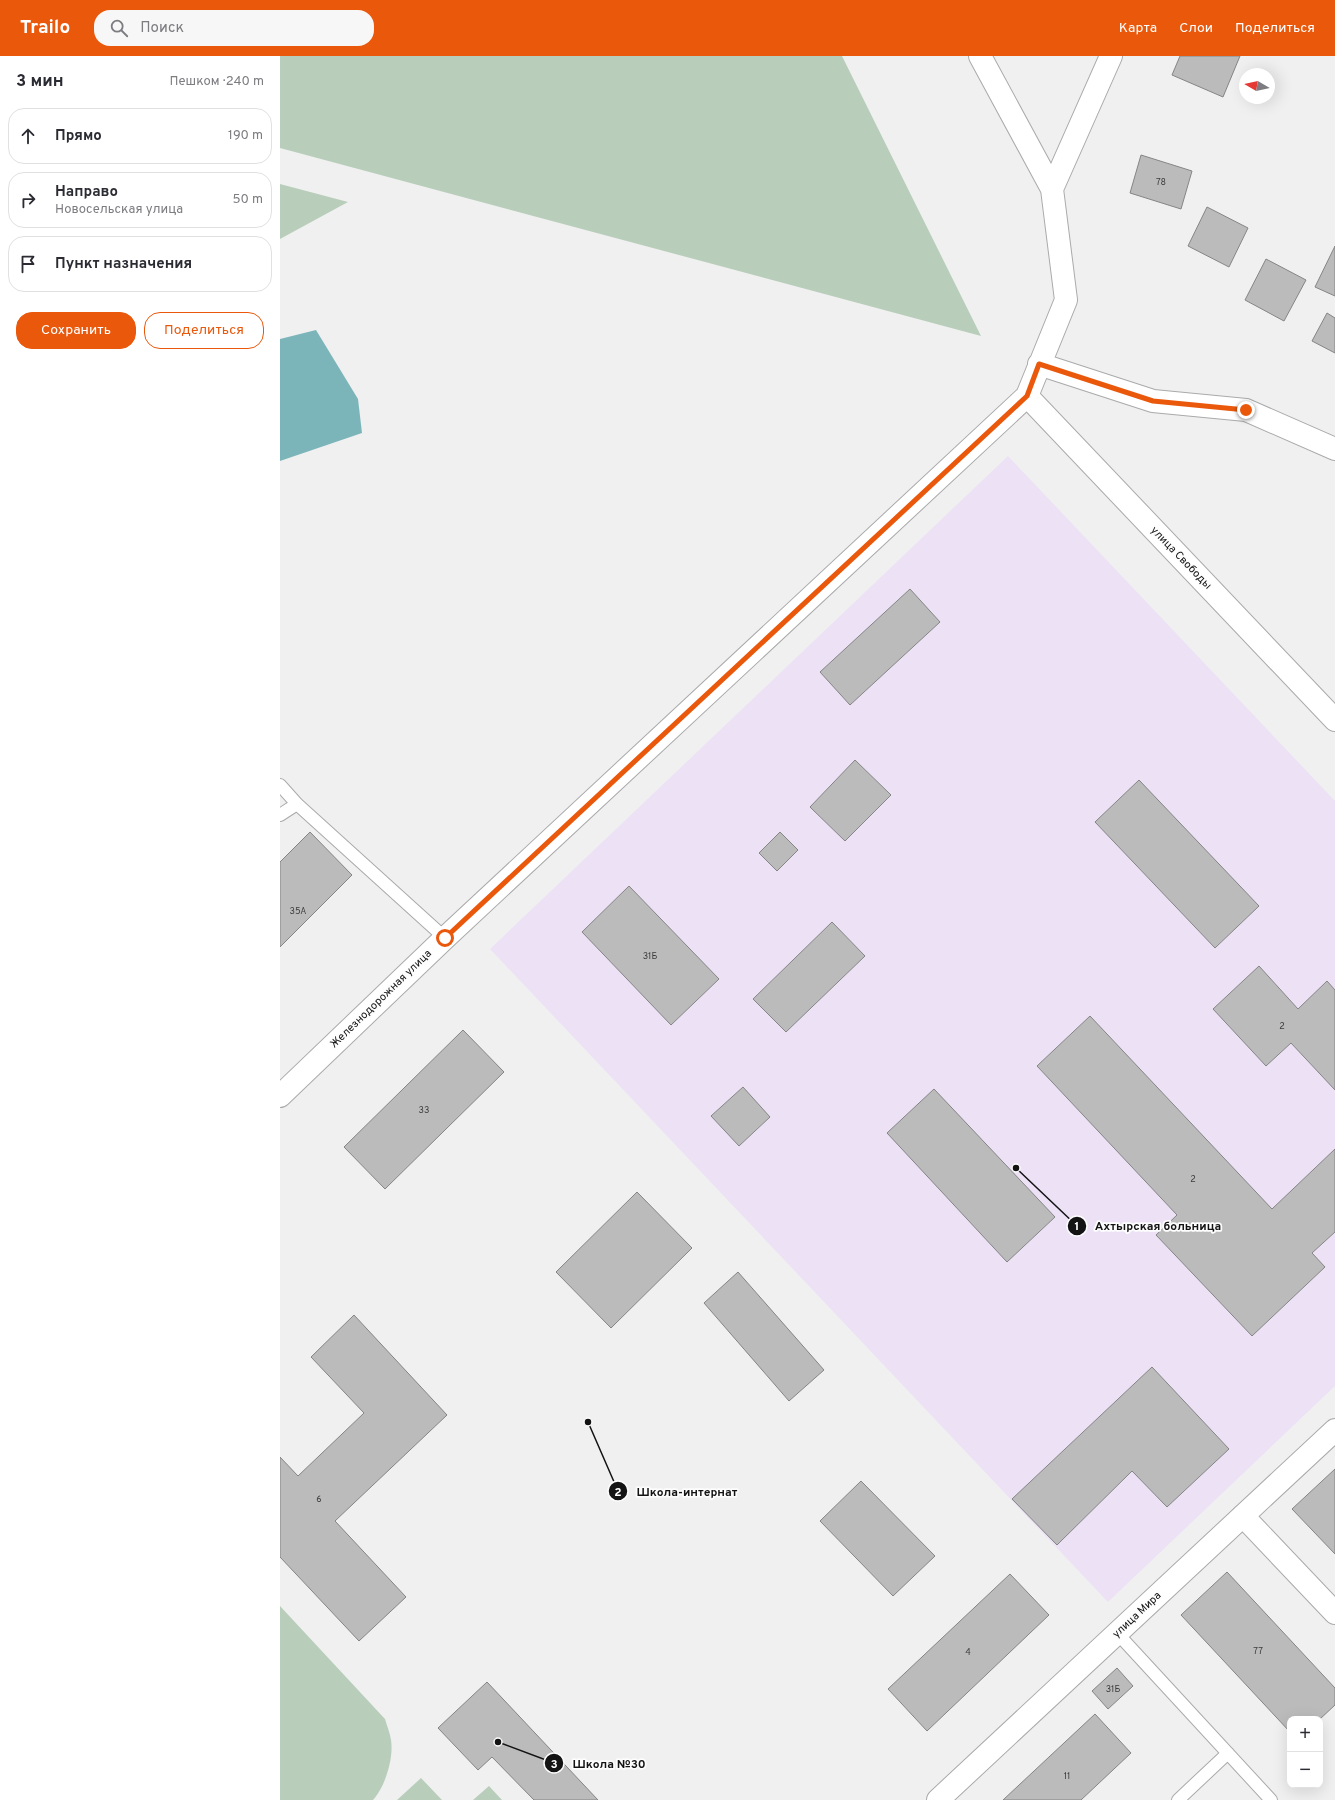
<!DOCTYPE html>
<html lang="ru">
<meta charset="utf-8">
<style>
body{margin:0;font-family:Overpass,sans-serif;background:#f7f7f7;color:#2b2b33}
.controls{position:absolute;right:12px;bottom:12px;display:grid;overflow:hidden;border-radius:8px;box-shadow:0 4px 16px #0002}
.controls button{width:36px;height:36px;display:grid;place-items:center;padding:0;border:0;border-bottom:1px solid #e1e1e2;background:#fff;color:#2b2b33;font:20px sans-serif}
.compass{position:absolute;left:959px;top:12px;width:36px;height:36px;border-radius:50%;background:#fff;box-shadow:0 4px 16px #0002;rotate:279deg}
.stop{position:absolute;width:12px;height:12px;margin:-9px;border:3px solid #ea580c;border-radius:50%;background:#fff}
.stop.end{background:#ea580c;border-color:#fff;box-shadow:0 1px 4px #0008}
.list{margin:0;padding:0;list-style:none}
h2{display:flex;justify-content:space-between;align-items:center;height:52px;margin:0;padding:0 16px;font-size:17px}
h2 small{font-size:13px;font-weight:400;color:#7c7c81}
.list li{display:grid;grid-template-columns:26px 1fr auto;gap:12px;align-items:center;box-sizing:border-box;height:56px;margin:0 8px 8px;padding:0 8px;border:1px solid #e1e1e2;border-radius:16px}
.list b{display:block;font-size:15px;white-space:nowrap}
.list p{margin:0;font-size:13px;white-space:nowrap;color:#7c7c81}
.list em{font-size:13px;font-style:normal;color:#7c7c81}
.actions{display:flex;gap:8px;padding:12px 16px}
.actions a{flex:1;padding:9px 0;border:1px solid #ea580c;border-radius:16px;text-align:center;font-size:14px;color:#ea580c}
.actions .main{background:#ea580c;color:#fff}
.icon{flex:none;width:22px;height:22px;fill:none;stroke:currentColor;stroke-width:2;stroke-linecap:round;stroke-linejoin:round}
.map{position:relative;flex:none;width:1055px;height:1744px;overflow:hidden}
header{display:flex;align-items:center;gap:24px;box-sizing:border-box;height:56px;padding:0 20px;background:#ea580c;color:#fff}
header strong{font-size:19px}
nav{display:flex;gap:22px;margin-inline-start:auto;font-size:14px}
.search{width:280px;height:36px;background:#f7f7f7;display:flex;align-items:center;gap:10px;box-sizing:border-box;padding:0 14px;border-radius:16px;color:#7c7c81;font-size:15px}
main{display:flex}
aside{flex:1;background:#fff}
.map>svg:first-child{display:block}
</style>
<header>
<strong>Trailo</strong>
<div class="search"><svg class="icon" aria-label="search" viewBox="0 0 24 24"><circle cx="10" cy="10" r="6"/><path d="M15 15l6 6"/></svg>Поиск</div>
<nav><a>Карта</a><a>Слои</a><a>Поделиться</a></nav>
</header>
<main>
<aside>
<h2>3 мин<small>Пешком · 240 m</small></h2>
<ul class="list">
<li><svg class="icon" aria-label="ahead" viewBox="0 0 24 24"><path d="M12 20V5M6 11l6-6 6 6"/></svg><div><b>Прямо</b></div><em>190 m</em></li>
<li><svg class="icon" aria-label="right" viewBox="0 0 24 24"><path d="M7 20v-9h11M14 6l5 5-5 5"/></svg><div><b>Направо</b><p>Новосельская улица</p></div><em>50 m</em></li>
<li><svg class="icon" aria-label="arrive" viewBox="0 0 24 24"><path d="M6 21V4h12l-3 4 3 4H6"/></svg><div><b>Пункт назначения</b></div></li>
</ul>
<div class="actions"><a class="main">Сохранить</a><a>Поделиться</a></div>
</aside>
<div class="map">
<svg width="1055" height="1744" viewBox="0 0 1055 1744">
<rect width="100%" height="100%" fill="#f0f0f1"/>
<path fill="#ede1f5" d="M728,400L1055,745V1330L828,1546L210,893Z"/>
<path fill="#b8ceba" d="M0,0H562L701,280L0,92Z
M0,128L68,146L0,183Z
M0,1550L105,1663C107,1670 110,1677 111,1684C114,1702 105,1731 93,1744H0Z
M141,1722L162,1744H117Z
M209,1730L222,1744H193Z"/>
<path fill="#7cb5b9" d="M36,274L78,343L82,377L0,405V283Z"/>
<path fill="#bbbbbc" stroke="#858586" d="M900,0H960L943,41L892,19Z
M861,99L912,115L901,153L850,137Z
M927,151L968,172L949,211L908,190Z
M1055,190V240L1035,231Z
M986,203L1026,224L1004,265L965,244Z
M1047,257L1055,262V297L1032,285Z
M630,533L660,566L570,649L540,616Z
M575,704L611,739L565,785L530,751Z
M859,724L979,850L935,892L815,766Z
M30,776L72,819L0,891V806Z
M500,776L518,794L497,815L479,797Z
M349,830L439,923L391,969L302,876Z
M552,866L585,900L506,976L473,943Z
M979,910L1018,953L1047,925L1055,934V1034L1011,987L986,1010L933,953Z
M810,960L992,1153L1055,1093V1176L1032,1197L1045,1211L972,1280L876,1179L897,1159L757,1010Z
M183,974L224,1016L105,1133L64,1091Z
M463,1031L490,1061L459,1090L431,1060Z
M654,1033L775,1161L727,1206L607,1077Z
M357,1136L412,1192L331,1272L276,1216Z
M458,1216L544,1314L509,1345L424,1247Z
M74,1259L167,1359L55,1465L126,1541L79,1585L0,1501V1401L18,1420L84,1357L31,1301Z
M872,1311L949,1393L887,1451L852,1415L777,1489L732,1443Z
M1055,1413V1498L1012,1453Z
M581,1425L655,1500L613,1540L540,1465Z
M947,1516L1055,1632V1649L1040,1663H1010V1676L901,1559Z
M730,1518L769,1559L647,1675L608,1633Z
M837,1612L853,1630L828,1653L812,1635Z
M207,1626L318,1744H254L212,1701L198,1714L158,1672Z
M815,1658L851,1697L801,1744H723Z"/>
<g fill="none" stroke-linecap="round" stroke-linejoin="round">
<g stroke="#aaaaab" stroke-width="14">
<path id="service" d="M0,729L17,748L165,882
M0,759L17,748
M837,1577L991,1744
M898,1744L948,1697"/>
</g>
<g stroke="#aaaaab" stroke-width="24">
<path id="minor" d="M700,0L772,133
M759,308L873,345L966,354L1055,393
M0,1040L165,882L747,340L786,244L772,133L831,0
M963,1460L1055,1557"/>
</g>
<g stroke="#aaaaab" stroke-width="24">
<path id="tertiary" d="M747,340L1055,664
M658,1744L1055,1374"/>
</g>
<use href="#service" stroke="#fff" stroke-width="12"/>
<use href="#minor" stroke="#fff" stroke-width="22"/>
<use href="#tertiary" stroke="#fff" stroke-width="22"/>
</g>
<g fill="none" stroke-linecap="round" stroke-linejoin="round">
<path stroke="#ea580c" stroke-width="5" d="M165,882L747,340L759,308L873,345L966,354"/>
</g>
<g text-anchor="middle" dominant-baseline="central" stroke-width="3.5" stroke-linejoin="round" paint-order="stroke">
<g font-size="9" fill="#3d3d3d">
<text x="881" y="126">78</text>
<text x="18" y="855">35А</text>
<text x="370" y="900">31Б</text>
<text x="1002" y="970">2</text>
<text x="144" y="1054">33</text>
<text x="913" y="1123">2</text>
<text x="39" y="1443">6</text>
<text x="978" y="1595">77</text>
<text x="688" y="1596">4</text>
<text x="833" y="1633">31Б</text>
<text x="787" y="1720">11</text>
</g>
<g font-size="11" fill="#131313" stroke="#fdfdfe">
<text transform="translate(901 502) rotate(46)">улица Свободы</text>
<text transform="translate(101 943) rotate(-44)">Железнодорожная улица</text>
<text transform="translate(857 1559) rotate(-43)">улица Мира</text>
</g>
</g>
<path fill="none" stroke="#131313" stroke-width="1.5" d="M736 1112L797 1170M308 1366L338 1435M218 1686L274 1707"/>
<g fill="#131313" stroke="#fdfdfe" stroke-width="1.5">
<circle cx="736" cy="1112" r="4"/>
<circle cx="308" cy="1366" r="4"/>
<circle cx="218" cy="1686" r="4"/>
<circle cx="797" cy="1170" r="10"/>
<circle cx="338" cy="1435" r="10"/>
<circle cx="274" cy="1707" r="10"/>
</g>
<g font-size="12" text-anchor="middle" font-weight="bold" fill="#fff">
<text x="797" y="1174">1</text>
<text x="338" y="1440">2</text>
<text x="274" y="1712">3</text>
</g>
<g font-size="12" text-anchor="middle" font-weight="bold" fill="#131313" stroke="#fdfdfe" stroke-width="3.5" stroke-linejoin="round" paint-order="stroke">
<text x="878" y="1174">Ахтырская больница</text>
<text x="407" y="1440">Школа-интернат</text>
<text x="329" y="1712">Школа №30</text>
</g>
</svg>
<div class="controls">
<button>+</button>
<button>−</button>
</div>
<svg class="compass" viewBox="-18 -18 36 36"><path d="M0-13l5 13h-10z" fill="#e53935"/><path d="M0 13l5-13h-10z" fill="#7c7c81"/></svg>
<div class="stop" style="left:165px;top:882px"></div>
<div class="stop end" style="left:966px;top:354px"></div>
</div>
</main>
